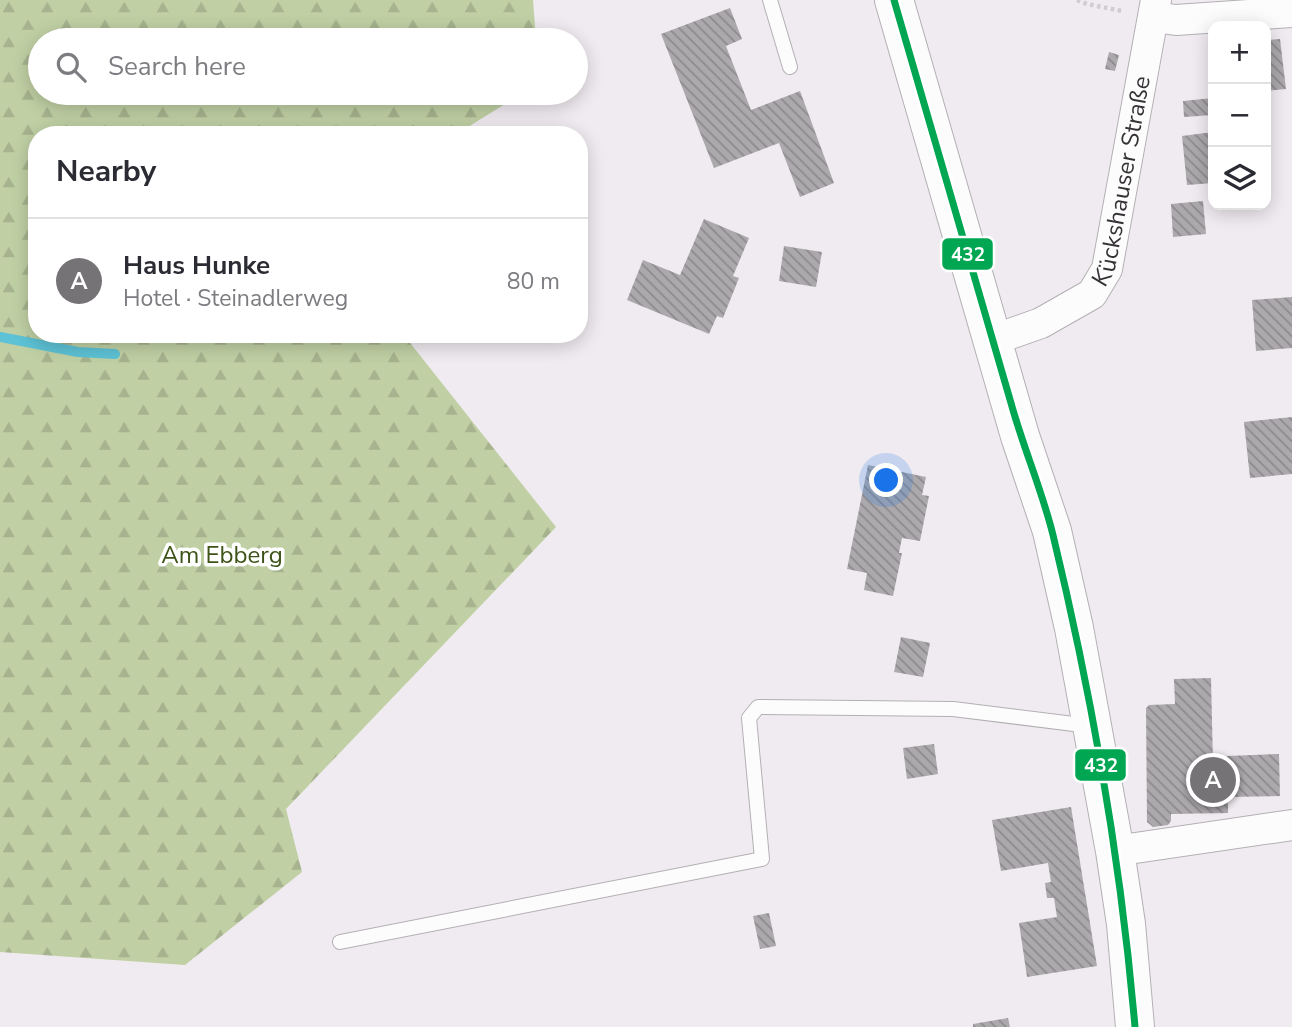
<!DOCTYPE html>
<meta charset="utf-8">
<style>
body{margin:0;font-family:"Nunito Sans",sans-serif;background:#f2f2f3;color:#2b2b33}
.controls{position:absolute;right:21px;top:21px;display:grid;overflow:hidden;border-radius:14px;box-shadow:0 4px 18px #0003}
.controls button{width:63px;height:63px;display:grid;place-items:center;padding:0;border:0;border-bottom:2px solid #e1e1e2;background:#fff;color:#2b2b33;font:35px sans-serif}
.you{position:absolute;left:887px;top:481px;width:24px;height:24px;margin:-18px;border:5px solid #fff;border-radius:50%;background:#1a73e8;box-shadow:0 0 0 10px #1a73e833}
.badge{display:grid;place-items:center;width:46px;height:46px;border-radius:50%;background:#767376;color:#fff;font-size:23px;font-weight:700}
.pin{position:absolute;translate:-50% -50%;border:4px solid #fff;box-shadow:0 2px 7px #0006}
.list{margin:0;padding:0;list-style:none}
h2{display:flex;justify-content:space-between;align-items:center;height:91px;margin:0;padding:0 28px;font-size:30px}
h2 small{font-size:23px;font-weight:400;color:#7c7c81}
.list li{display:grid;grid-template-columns:46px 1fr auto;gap:21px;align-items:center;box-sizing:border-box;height:126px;padding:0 28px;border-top:2px solid #e1e1e2}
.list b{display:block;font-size:26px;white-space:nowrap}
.list p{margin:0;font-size:23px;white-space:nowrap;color:#7c7c81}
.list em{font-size:23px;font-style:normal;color:#7c7c81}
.icon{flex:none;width:38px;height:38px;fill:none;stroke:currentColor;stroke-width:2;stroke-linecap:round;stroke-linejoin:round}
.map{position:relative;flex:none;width:1292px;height:1027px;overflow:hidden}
.search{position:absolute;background:#fff;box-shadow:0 4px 18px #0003;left:28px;top:28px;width:560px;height:77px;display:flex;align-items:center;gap:18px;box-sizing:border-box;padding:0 24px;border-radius:38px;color:#7c7c81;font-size:26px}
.panel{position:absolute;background:#fff;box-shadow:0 4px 18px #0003;left:28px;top:126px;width:560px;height:217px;border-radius:28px}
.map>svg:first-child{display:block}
</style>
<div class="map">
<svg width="1292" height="1027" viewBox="0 0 1292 1027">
<defs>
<pattern id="forest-firs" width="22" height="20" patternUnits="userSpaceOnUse" patternTransform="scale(1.75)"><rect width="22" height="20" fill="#c0d0a4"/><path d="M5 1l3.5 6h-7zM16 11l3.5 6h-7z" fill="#a6b38e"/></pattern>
<pattern id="building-back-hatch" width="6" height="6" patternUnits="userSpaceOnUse" patternTransform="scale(1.75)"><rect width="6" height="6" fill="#aca9ac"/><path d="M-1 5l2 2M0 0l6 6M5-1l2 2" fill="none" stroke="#8d8a8d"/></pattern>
</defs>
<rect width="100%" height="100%" fill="#f0ebf0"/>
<path fill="url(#forest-firs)" d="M0,0H533L536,40H40V93H523L455,135H37V334H403L556,527L286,809L302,872L185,965L0,952Z"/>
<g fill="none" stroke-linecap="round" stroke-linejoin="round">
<path stroke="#5dc2d5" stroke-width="10" d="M0,337L78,352L115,354"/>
</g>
<path fill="url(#building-back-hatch)" d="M730,8L742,39L726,46L751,110L800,91L834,183L800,197L779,143L714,168L661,34Z
M1280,39L1286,89L1266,91V40Z
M1109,52L1119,55L1115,71L1105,69Z
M1213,98V115L1184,117L1183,101Z
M1213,132V183L1187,185L1182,136Z
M1203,201L1206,234L1173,237L1171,204Z
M704,219L749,238L733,276L739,278L723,318L717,316L709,334L627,300L643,260L680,275Z
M784,246L822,252L816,287L779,281Z
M1292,297V348L1256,351L1252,300Z
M1292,417V474L1250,478L1244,422Z
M868,465L926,477L922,495L929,496L920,541L902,538L899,553H902L893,596L864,590L867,573L847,569Z
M901,637L930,643L923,677L894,672Z
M1211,678L1213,763H1227V756L1279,754L1280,796L1228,797V813L1171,814V821L1168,825L1153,827L1147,822L1146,708L1149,705L1175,704L1174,679Z
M934,744L938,774L907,779L903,748Z
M1071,807L1097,966L1027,977L1019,923L1057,917L1054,898H1047L1045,883L1051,882L1048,863L1001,871L992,820Z
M769,913L776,946L760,949L753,916Z
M1008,1018L1010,1027H973V1024Z"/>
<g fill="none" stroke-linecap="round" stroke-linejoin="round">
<g stroke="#b3b0b3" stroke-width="16">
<path id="lane" d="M770,0L790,67
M340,942L762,859L749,718L758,707L953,709L1090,726"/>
</g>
<g stroke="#b3b0b3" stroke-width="32">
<g id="street">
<path d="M1154,17L1176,20L1292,12"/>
<path id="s1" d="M993,340L1041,323L1092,294L1107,269L1156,0"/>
<path d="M1115,851L1292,825"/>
</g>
</g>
<g stroke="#b3b0b3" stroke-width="40">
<path id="secondary" d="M894,0L1020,436L1052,531L1074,628L1115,851L1126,924L1135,1027"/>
</g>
<path stroke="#cfcdcf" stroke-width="4.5" stroke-dasharray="3.5 3.5" stroke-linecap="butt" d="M1077,0L1087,4L1122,11"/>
<use href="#lane" stroke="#fdfcfd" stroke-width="14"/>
<use href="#street" stroke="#fdfcfd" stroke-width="30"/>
<use href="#secondary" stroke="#fdfcfd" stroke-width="38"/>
<g stroke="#fff" stroke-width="12">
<path id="bus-1" d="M894,0C933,134 972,269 1011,403C1023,447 1042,490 1053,535C1092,696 1121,862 1135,1027"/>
</g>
<use href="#bus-1" stroke="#00a651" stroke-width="7"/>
</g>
<g text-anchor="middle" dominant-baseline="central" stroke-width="7" stroke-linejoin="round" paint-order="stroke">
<g font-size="24" fill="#353235" stroke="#fff">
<text stroke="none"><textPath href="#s1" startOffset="228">Kückshauser Straße</textPath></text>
</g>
<g font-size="24" fill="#3e5317" stroke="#fff">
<text x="222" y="555">Am Ebberg</text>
</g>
</g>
<g stroke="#fff" stroke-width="2.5">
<rect x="941" y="237" width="53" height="34" rx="7" fill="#00a651"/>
<rect x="1074" y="748" width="53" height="34" rx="7" fill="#00a651"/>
</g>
<g font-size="19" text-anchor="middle" font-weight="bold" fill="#fff">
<text x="968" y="261">432</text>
<text x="1101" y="772">432</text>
</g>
</svg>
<div class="controls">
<button>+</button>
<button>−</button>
<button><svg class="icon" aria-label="layers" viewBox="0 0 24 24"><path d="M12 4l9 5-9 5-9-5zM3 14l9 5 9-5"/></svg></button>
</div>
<div class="you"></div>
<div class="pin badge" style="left:1213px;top:780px">A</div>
<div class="search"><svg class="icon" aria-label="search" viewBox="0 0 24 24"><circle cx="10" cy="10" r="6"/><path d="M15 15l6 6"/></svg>Search here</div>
<section class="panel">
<h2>Nearby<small></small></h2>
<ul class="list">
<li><span class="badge">A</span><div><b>Haus Hunke</b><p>Hotel · Steinadlerweg</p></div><em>80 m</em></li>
</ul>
</section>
</div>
